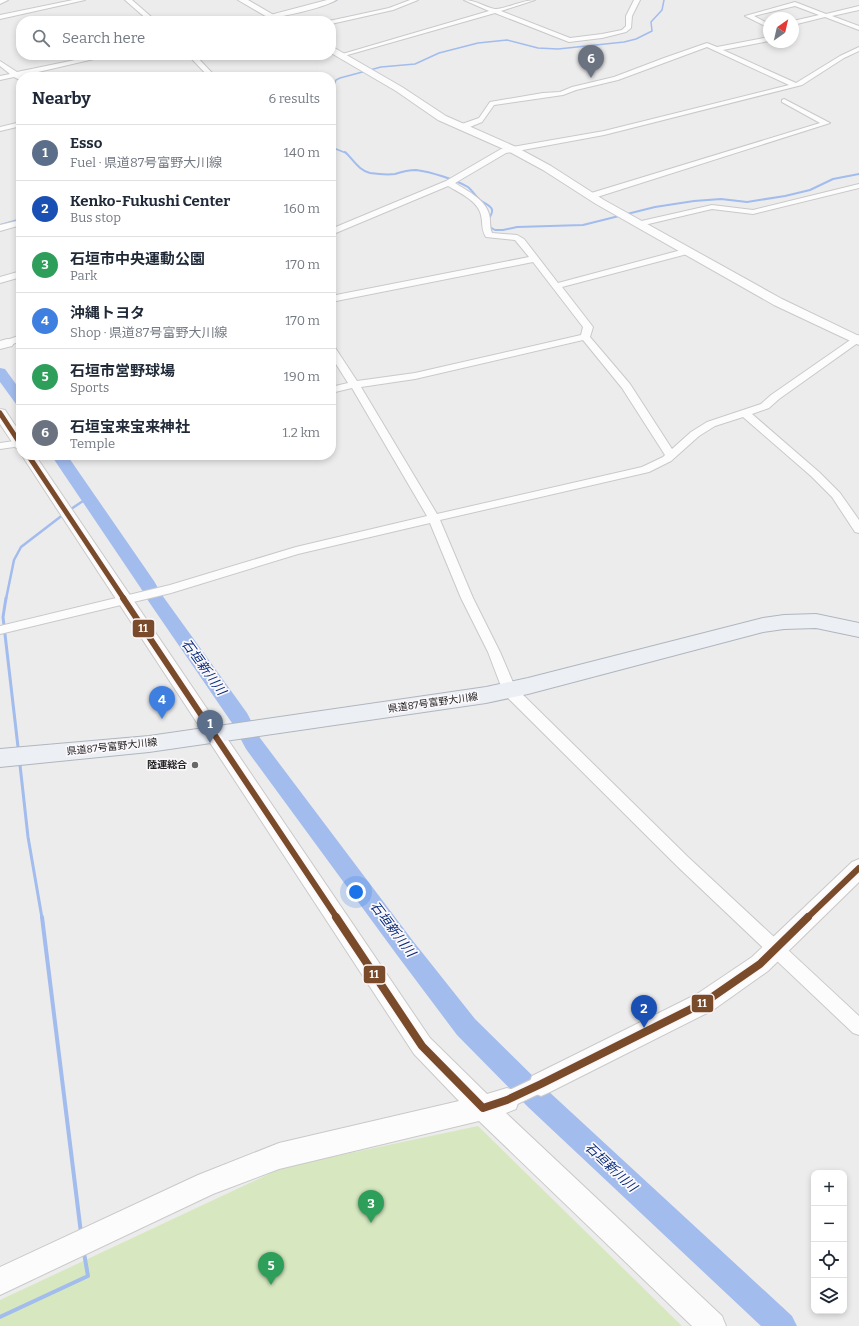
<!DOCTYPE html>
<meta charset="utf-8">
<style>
body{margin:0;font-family:Bitter,"Noto Sans JP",serif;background:#f6f6f7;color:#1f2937}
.controls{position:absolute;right:12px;bottom:12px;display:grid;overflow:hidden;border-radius:8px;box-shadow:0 2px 6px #0003}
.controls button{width:36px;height:36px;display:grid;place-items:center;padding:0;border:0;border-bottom:1px solid #e0e1e3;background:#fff;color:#1f2937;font:20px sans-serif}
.compass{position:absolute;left:763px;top:12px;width:36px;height:36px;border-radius:50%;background:#fff;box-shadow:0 2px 6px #0003;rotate:34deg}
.you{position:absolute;left:356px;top:892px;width:14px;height:14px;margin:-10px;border:3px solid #fff;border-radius:50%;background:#1a73e8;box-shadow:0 0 0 6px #1a73e833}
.badge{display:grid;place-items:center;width:26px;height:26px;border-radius:50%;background:#db2777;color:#fff;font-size:13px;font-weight:700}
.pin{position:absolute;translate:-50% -33px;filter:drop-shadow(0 1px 2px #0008)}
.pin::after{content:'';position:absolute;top:21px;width:14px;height:12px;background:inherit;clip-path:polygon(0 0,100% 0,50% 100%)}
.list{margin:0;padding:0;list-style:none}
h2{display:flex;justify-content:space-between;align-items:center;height:52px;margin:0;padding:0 16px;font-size:17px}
h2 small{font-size:13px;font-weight:400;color:#747a83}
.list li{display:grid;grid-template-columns:26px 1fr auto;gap:12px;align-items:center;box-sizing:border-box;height:56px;padding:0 16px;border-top:1px solid #e0e1e3}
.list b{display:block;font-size:15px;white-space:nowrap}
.list p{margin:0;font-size:13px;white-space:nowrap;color:#747a83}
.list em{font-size:13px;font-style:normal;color:#747a83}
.icon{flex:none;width:22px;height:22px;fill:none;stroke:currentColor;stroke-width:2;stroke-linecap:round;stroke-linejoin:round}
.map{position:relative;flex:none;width:859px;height:1326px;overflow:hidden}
.search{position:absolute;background:#fff;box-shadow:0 2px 6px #0003;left:16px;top:16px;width:320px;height:44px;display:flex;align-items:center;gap:10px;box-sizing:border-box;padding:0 14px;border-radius:16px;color:#747a83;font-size:15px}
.panel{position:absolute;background:#fff;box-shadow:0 2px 6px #0003;left:16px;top:72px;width:320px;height:388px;border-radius:16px}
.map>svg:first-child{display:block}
</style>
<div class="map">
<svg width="859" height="1326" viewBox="0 0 859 1326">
<rect width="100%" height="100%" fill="#edeced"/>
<path fill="#d7e8c0" d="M478,1126L682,1326H0V1300L284,1167Z"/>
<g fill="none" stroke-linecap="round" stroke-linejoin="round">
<path stroke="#a2bced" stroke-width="1.5" d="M330,3L337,0
M257,21L268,18
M331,92L336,80L340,78L381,67L415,64L439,53L478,43L507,40L538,48L558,49L624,42L636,39L652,31L651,22L662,10L664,0
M331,147L346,153"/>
<path stroke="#a2bced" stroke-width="2" d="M345,152C353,159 359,171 370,173C377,174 388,175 395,174C401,172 409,170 416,170C431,172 454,179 468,187C473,191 476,197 480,200C490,207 497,207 488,220
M0,225L21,219
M488,226L495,230H503L517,227L583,225L655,207L694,201L721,199L747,202L785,196L810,190L833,179L859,174"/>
<path stroke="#a2bced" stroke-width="2.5" d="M68,511L89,497
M6,599L14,560L21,547L64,514"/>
<path stroke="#a2bced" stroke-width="3" d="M6,598L3,617L18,747
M20,765L28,837L42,918"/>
<path stroke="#a2bced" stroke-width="4" d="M42,917L81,1233
M0,1317L88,1276L84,1253"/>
<path fill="#a2bced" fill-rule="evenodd" d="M0,368L5,369L21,391V405L16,404L0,382Z
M51,455H67L154,581L162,595L247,713L260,738L413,941L475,1019L546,1089L792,1316L797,1326H761L528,1107L457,1035L397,955L246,749L232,723L149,602L140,587Z"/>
<g stroke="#cac9ca" stroke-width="2">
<path id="street" d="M73,0H85L0,19V15Z
M125,0H132L156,21H149Z
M327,0H336C323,9 264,21 247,21Z
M410,0H418L393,10L331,24V21H329L389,8Z
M464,0C476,0 484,7 495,9C502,10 523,0 535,0L501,11L570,38L602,34L622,30L626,26V16L634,0H640L632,16L631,28L626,32L602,38L569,42L495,13L344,56L339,55L489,11Z
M795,2L826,14L859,6V10L832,16L859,26V30L825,17L793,25V21L819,15L795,6L754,16L769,24V28L745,16Z
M769,37V41L723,50L796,83L840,56L859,47V51L844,58L802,85L604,135L506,153L455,183C467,191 485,199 489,214C491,221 489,226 492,233L517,235L524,239L558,283L685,249H691L692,251L691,253L562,287L593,327L590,337L630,384L672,449L691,432L707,422L761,404L771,395L856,336L859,335V342L779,399L769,408L752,414L819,472L840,493L859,520V533L855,532L832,497L811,476L743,417L715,426L699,436L671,461L649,472L440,520L473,598L500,652L515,687L688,857L859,1016V1035L853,1033L678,867L504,694L488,652L461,598L430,523L298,554L171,593L0,634V626L170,585L296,547L427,516L352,388L331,393V387L348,383L331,356V345L334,346L357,381L415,373L581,335L583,327L533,262L331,302V296L529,257L515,240L486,237C481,229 483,224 481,215C478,201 460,193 448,186L331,235V229L446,181L501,149L604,131L789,85L707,47L618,80L576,90L563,95L494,105L482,122L465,129H459V125L479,118L490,102L543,93L560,92L572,87L614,77L664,58L707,43L717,47ZM583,340L622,388L665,455L663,457L642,467L437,514L361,387L415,379Z
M99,55H111L21,76L23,77H21L20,80L14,77L0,80V76L10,74L0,66V61L17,72Z
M188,55H195L216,77H209Z
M784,99L830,123L594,198H588L587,196L588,194L820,123L782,102V100Z
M21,122V126L0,131V127Z
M859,184V188L753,214L712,209L640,226L636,224L637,222L712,205L753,210Z
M21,220V225L0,231V225Z
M21,271V277L0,283V277Z
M21,335V341L7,346L2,343L4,341Z
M21,440V446L0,449V443Z
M541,1075L547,1078L550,1084L547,1090L507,1109L501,1106L498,1100L501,1094Z"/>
</g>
<g stroke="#cac9ca" stroke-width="2">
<path id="secondary" d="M0,0H8L0,4Z
M238,0H248L284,21H274Z
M331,46L402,87L446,116L516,147L551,166L604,200L782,299L859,336V345L774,305L596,204L543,170L508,151L438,120L396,91L331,53Z
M7,339L12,340L14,343L12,346L0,349V341Z
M0,409L5,410L21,434V449L16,448L0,424Z
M21,454L35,455L430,1038L487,1094L507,1088L516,1091L519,1100L516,1109L506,1113L722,1316L726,1326H692L479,1121L279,1169L213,1194L0,1295V1267L198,1175L279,1143L459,1101L414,1054Z
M859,859V882L768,971L713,1010L550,1092L541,1096L532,1092L529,1084L532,1076L697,994L752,957L852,862Z"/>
</g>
<g stroke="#b0b6be" stroke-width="2">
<path id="primary" d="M816,614L859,623V637L816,628L784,629L763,632L528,694L486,703L149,752L0,767V749L149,736L486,687L528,678L763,618L784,615Z"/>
</g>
<use href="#street" fill="#fcfcfc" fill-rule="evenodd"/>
<use href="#secondary" fill="#fcfcfc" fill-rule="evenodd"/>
<use href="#primary" fill="#eceff4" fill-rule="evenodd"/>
<g stroke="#fbf8fb" stroke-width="8">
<path id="bus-1-far2" d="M0,413L21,445
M28,455L124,599"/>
</g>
<g stroke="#fbf8fb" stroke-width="10">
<path id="bus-1-far1" d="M123,598L337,918
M807,918L859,868"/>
</g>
<g stroke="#fbf8fb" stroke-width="11">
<path id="bus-1" d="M336,917L422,1046L483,1108L507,1100L541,1084L705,1002L760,964L808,917"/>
</g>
<use href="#bus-1-far2" stroke="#7a4b2a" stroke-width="5"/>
<use href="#bus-1-far1" stroke="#7a4b2a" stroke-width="6"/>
<use href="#bus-1" stroke="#7a4b2a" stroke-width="8"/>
</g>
<circle fill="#6a696a" stroke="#fbf8fb" stroke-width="1.5" cx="195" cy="765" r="4"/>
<g text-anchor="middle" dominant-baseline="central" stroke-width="3.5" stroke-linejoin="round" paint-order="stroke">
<g font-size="10" fill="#232223" stroke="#fbf8fb">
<text transform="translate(433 703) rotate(-8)">県道87号富野大川線</text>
<text transform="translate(112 747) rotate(-6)">県道87号富野大川線</text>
</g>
<g font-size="10" font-weight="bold" fill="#232223" stroke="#fbf8fb" text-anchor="end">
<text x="187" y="765">陸運総合</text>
</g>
<g font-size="13" font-style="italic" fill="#062a79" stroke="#fbf8fb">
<text transform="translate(204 667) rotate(54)">石垣新川川</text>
<text transform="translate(393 929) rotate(53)">石垣新川川</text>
<text transform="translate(611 1167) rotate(43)">石垣新川川</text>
</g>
</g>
<g stroke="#fbf8fb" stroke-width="1.5">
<rect x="132" y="619" width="23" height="19" rx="4" fill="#7a4b2a"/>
<rect x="363" y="965" width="23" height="19" rx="4" fill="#7a4b2a"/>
<rect x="691" y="994" width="23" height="19" rx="4" fill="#7a4b2a"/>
</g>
<g font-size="11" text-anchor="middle" font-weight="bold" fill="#fff">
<text x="143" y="632">11</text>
<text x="374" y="978">11</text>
<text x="702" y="1007">11</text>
</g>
</svg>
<div class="controls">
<button>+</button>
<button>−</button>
<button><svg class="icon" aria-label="locate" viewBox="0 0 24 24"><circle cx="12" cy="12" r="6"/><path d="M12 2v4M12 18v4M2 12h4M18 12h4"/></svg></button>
<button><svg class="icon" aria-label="layers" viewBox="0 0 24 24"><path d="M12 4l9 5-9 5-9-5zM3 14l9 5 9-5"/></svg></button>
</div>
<svg class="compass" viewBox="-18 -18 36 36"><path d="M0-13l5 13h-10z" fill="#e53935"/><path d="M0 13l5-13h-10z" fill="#747a83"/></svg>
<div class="you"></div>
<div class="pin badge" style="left:210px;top:743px;background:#5c6f8a">1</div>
<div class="pin badge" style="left:644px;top:1028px;background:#1a4fb4">2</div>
<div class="pin badge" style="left:371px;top:1223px;background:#2e9e5b">3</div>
<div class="pin badge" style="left:162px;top:719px;background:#3f7fe0">4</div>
<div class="pin badge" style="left:271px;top:1285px;background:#2e9e5b">5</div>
<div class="pin badge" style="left:591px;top:78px;background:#6b7280">6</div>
<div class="search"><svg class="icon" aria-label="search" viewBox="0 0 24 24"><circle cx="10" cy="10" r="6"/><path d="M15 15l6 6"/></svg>Search here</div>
<section class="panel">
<h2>Nearby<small>6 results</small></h2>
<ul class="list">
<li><span class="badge" style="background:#5c6f8a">1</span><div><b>Esso</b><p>Fuel · 県道87号富野大川線</p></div><em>140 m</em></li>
<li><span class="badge" style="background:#1a4fb4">2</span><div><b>Kenko-Fukushi Center</b><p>Bus stop</p></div><em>160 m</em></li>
<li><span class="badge" style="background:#2e9e5b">3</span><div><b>石垣市中央運動公園</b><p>Park</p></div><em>170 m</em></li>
<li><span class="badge" style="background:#3f7fe0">4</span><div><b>沖縄トヨタ</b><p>Shop · 県道87号富野大川線</p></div><em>170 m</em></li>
<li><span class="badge" style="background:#2e9e5b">5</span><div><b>石垣市営野球場</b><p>Sports</p></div><em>190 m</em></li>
<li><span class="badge" style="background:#6b7280">6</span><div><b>石垣宝来宝来神社</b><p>Temple</p></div><em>1.2 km</em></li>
</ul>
</section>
</div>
